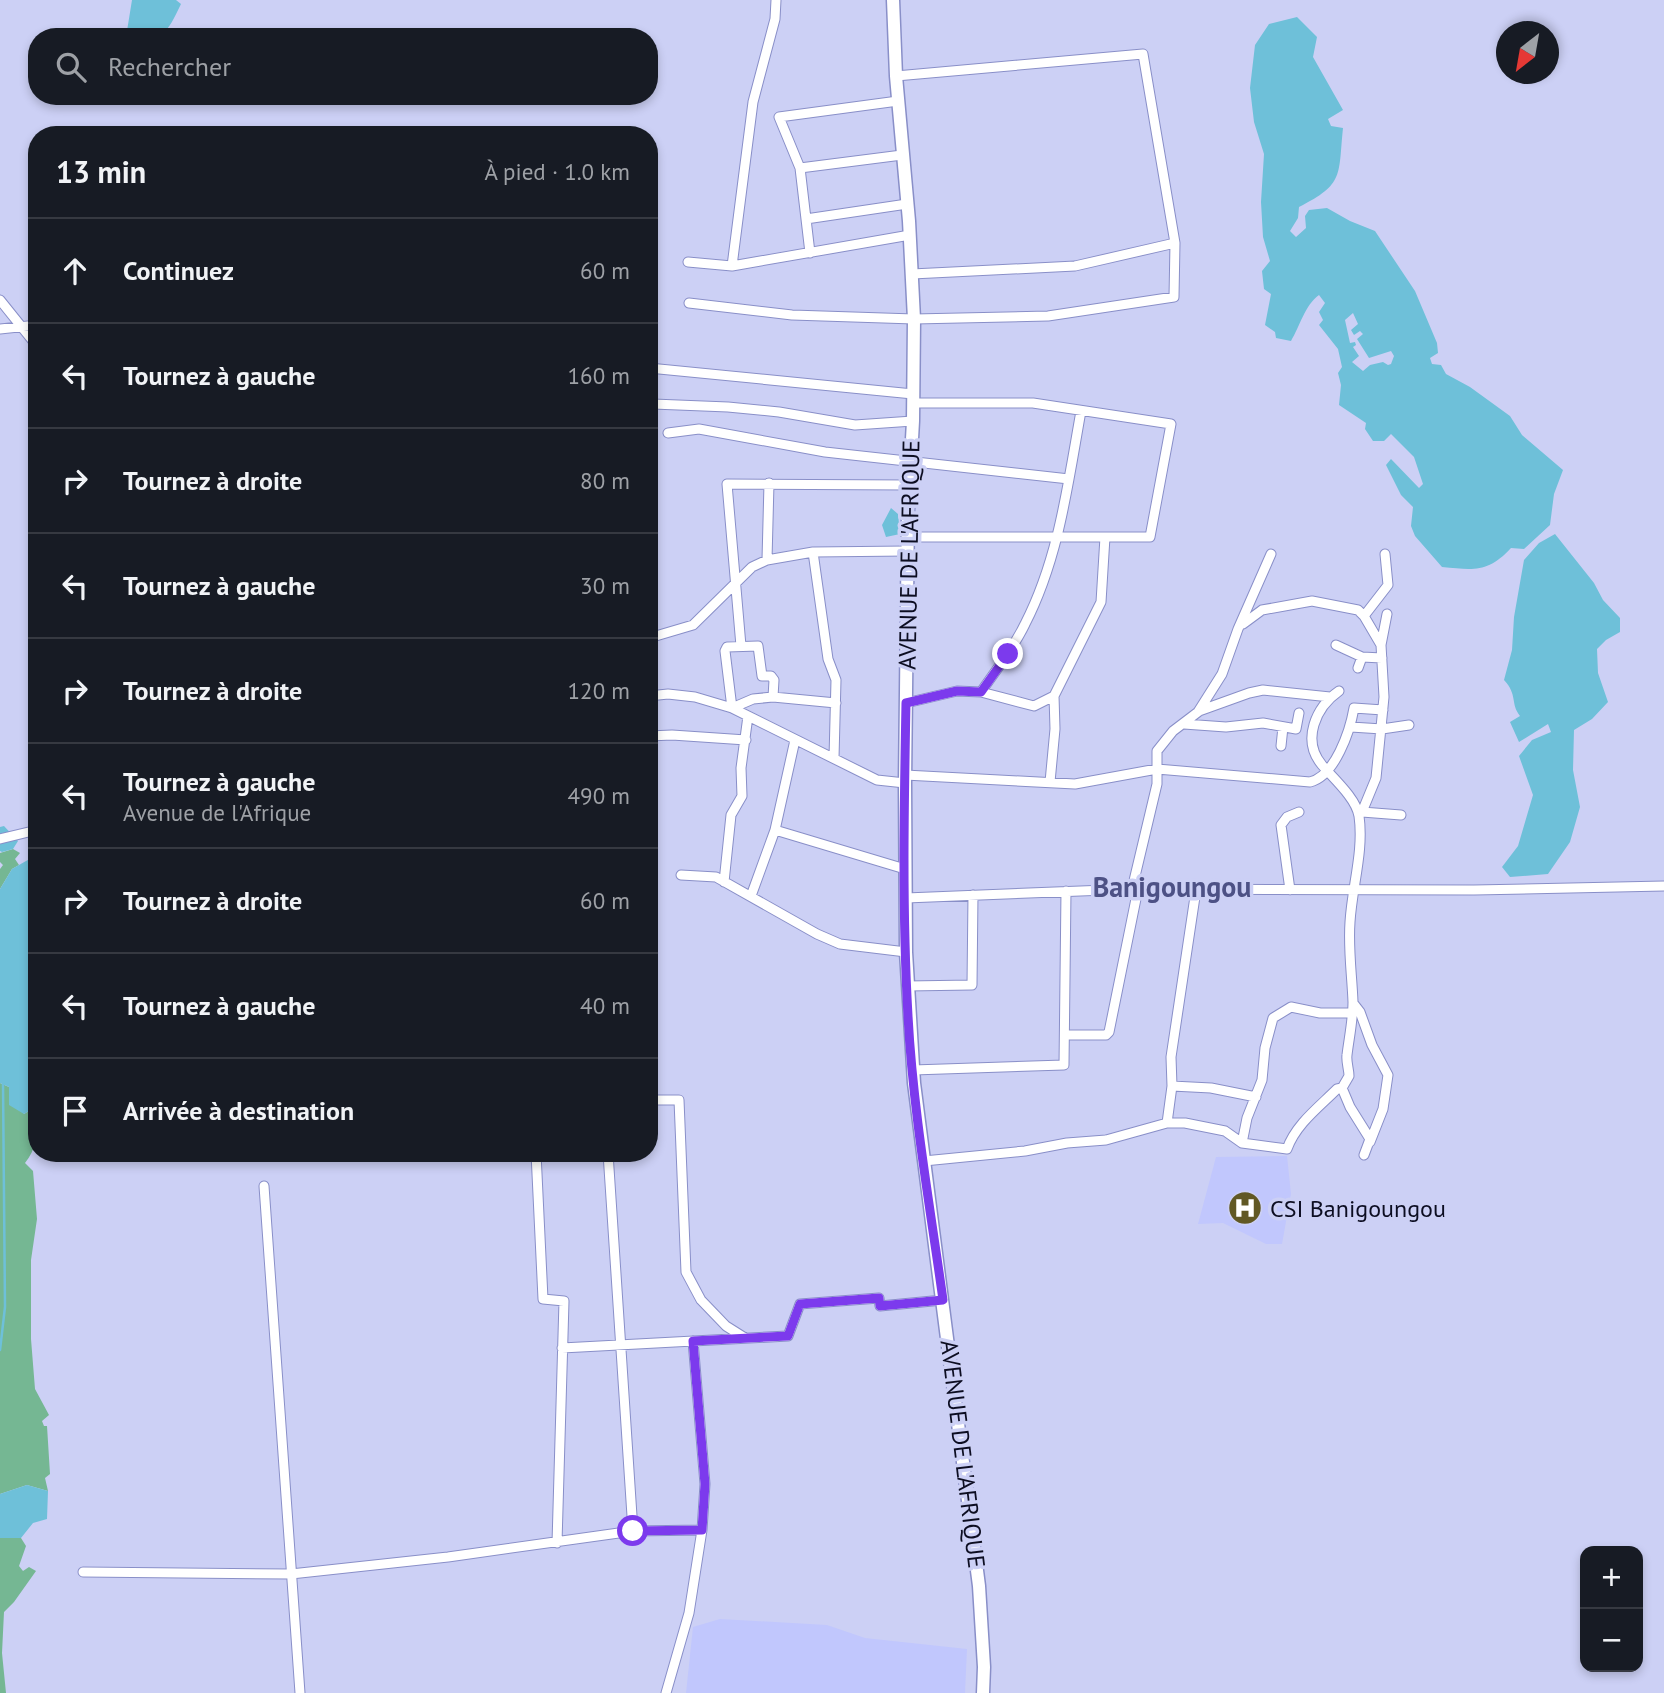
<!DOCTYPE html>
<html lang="fr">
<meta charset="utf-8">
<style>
body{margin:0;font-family:"PT Sans",sans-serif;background:#20242c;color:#f1f3f6}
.controls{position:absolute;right:21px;bottom:21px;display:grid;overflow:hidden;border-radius:14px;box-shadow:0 4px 10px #0003}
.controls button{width:63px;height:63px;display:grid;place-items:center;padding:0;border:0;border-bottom:2px solid #363941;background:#171b24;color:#f1f3f6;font:35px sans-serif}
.compass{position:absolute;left:1496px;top:21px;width:63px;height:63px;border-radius:50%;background:#171b24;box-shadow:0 4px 10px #0003;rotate:211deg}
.stop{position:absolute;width:21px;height:21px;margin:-16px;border:5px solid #7c3aed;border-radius:50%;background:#fff}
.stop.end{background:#7c3aed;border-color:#fff;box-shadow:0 2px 7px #0008}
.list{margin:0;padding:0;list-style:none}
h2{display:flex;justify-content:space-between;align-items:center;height:91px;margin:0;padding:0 28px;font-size:30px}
h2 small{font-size:23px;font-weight:400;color:#9ea1a6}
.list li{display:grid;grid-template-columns:46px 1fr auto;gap:21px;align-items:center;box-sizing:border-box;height:105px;padding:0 28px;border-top:2px solid #363941}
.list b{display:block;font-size:26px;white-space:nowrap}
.list p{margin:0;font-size:23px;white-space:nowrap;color:#9ea1a6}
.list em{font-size:23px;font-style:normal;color:#9ea1a6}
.icon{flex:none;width:38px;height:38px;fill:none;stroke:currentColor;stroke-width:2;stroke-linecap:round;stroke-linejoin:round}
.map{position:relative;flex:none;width:1664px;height:1693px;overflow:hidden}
.search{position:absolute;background:#171b24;box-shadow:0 4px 10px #0003;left:28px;top:28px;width:630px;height:77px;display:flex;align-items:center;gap:18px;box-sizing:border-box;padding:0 24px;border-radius:28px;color:#9ea1a6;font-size:26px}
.panel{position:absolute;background:#171b24;box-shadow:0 4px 10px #0003;left:28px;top:126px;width:630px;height:1036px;border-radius:28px}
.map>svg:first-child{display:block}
</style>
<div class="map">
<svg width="1664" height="1693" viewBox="0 0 1664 1693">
<rect width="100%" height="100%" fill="#ccd0f5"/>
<path fill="#c1c7fd" d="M1287,1156L1291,1194L1282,1244H1266L1223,1223L1198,1224L1216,1157Z
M720,1619L827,1625L865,1638L967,1649L965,1693H686L693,1627Z"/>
<path fill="#75b793" d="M13,849L20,853L15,859L19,865L12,869L0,889V869L3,865L0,862V853Z
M0,1083L9,1087L24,1114L37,1106C37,1127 39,1146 25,1163L33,1171L37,1219L31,1260V1339L35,1389L49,1415L42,1421L44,1426H47L50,1474L45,1478L48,1491L27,1485L0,1494Z
M0,1538H21L26,1546L19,1566L23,1571L29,1567L36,1571L14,1602L4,1612L2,1653L6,1693H0Z"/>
<path fill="#6ec0d9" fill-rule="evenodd" d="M132,0H176L181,4C164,39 165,37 126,37Z
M1297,17L1317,37L1313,57L1343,110L1328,119L1331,126L1343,128C1338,175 1345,184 1299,207L1298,218L1290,231L1296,237L1306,228L1305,216L1309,210L1327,208L1350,221L1375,231L1415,291L1437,343L1438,353L1430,358L1432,364L1441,365L1446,374L1470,387L1510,416L1522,435L1563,470L1554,494L1550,525L1524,549L1511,548C1488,573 1474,570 1442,567L1415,536L1411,526L1413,507L1401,495L1386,465L1391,459L1419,488L1423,484L1414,457L1391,434L1384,441H1373L1365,429L1366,423L1339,405L1341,385L1338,373L1342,367L1338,349L1319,325L1323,320L1319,312L1325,303L1319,295C1305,305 1300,326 1291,341L1276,338L1275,332L1265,325L1271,294L1264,289L1262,271L1270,261L1263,237L1261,202L1264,154L1254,122L1250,88L1255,45L1269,24ZM1353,313L1358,324L1351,330L1354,335L1360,331L1363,334L1357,339L1369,358L1391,351L1394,356L1391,364L1388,365L1383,362L1370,365L1363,371L1352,362L1359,356L1353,347L1356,345L1355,342L1350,343L1345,320Z
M891,508L898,514L900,534L886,537L882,525Z
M1555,534L1594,583L1603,600L1620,618V632L1606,640L1597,649L1598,673L1608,702L1592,719L1574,730L1573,770L1580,807L1570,842L1548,874L1510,877L1502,867L1518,846L1533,795L1519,756L1532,740L1551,732L1548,724L1519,742L1510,722L1520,716C1510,703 1518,695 1504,680L1512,650L1514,617L1524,560L1539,543Z
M4,826L18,841L13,849L2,852L0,851V827Z
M33,857H37V1106L24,1114L9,1105V1087L0,1083V889L12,869Z
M27,1485L48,1491L47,1519L33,1523L21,1538H0V1494Z"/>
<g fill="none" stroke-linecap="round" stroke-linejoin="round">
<path stroke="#6ec0d9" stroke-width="2.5" d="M0,1350L5,1307L3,1084"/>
<g stroke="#898fc8" stroke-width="11">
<path id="street" d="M800,168L902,155
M806,219L907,204
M810,253L800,168L779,117L898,101
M688,262L732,266L910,235
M732,266L753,102L775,19L776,0
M912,274L1075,266L1175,243
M0,300L37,346
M689,303L792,315L914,319L1048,316L1174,297L1175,243L1143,54L896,76
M0,329L37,325
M649,368L913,394
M653,404L728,407L779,412L855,425L913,421
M668,433L699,429L825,452L1069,479
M908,537H1150L1171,424L1033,403H913
M813,552L828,659L836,680L834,758
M767,560L769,483
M1364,616L1388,585L1385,554
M1243,624L1262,610L1312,601L1358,610L1364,616L1381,645L1384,697L1376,778L1362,812H1359
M649,638L693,625L752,567L767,560L813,552L907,551
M1336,645L1362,657L1382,658
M1381,645L1387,614
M741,646L727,484L910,485
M1358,668L1362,657
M981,692C996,670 1013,649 1025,624C1059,558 1068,483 1081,411
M649,696L668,694L695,697L732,708L877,780L905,783
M773,697L774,680L771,676H762L758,646L727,647L725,651L732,708L753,699L773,697L836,703
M906,703L957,691L981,692L1034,706L1054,696L1101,602L1105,537
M1199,711L1249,693L1263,690L1330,697
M1184,724L1226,727L1263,723L1296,729L1299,713
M1351,727L1382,729L1409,725
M649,736L672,735L746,740
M1281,746L1283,727
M905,775L1075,784L1157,769L1310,782C1335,776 1350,731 1354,708L1383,710
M1050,782L1055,729L1054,696
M1362,812L1401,815
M775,830L905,869
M0,839L37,830
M681,875L716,877L817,934L840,944L906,952
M724,882L731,815L742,796L741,768L748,716
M1132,889L1157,784V751L1173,731L1198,712L1222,674L1238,629L1271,554
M1290,890L1281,825L1287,817L1299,812
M751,896L775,830L795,740
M906,898L1132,889L1474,890L1664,886
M907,986L972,985L973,895
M1353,1003L1360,1012L1372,1045L1388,1075L1383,1109L1370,1142
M1065,1035H1106L1109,1032L1138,889
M913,1070L1064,1065L1066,891
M1172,1086L1211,1088L1256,1097
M1342,1088L1350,1107L1370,1139L1364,1155
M649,1100H679L686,1272L701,1300L726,1326L745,1338
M1167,1123L1172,1086L1171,1057L1196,890
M1242,1143L1247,1118L1262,1080L1265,1048L1273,1018L1291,1007L1320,1013H1352
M536,1153L543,1299L564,1301L557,1543
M608,1153L633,1531
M924,1161L1025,1151L1067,1143L1106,1140L1167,1123H1185L1225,1131L1242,1143L1287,1149C1296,1124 1319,1107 1337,1089L1342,1088L1349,1076C1349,1069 1346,1062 1347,1055C1349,1038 1353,1020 1353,1002C1352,975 1348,949 1350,922C1352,887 1364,851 1359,816C1356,798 1333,778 1322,765C1301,740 1316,707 1339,691
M264,1186L300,1693
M562,1348L788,1336L800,1304L879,1298L880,1306L943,1300
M83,1572L291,1574L448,1557L633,1531L702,1530
M666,1693L689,1613L702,1530L705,1484L693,1341"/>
</g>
<g stroke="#898fc8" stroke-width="15">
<path id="secondary" d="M893,0L896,76L909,221L914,319L913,421L908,510L905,783L906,952L914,1083L979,1586L984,1667L983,1693"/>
</g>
<use href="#street" stroke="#fff" stroke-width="9"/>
<use href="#secondary" stroke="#fff" stroke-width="12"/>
</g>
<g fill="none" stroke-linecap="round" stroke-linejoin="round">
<path stroke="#7c3aed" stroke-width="9" d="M633,1531L702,1530L705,1484L693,1341L788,1336L800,1304L879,1298L880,1306L943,1300C930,1206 913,1111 908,1016C902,912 904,807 906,703L957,691L981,692L1008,654"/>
</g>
<defs>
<g id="hospital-disc" transform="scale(1.75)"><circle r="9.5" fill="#615824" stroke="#ccd0f5"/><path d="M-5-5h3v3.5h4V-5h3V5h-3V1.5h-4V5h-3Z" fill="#fff"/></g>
</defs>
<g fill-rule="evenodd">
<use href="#hospital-disc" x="1245" y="1208"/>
</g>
<g text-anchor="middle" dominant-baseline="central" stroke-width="7" stroke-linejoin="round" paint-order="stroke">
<g font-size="24" fill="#0c0d21" stroke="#ccd0f5">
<text transform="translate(909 555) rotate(-89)">AVENUE DE L'AFRIQUE</text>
<text transform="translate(963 1454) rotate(83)">AVENUE DE L'AFRIQUE</text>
</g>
<g font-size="24" fill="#0c0d21" stroke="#ccd0f5" text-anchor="start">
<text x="1270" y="1208">CSI Banigoungou</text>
</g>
<g font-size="28" font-weight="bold" fill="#4d5185" stroke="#ccd0f5">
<text x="1172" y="886">Banigoungou</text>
</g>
</g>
</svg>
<div class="controls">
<button>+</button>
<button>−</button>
</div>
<svg class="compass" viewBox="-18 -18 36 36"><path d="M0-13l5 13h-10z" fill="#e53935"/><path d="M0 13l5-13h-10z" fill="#9ea1a6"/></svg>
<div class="stop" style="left:633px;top:1531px"></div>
<div class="stop end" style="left:1008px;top:654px"></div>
<div class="search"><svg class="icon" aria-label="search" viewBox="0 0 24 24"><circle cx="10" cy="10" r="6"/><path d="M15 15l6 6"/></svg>Rechercher</div>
<section class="panel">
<h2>13 min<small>À pied · 1.0 km</small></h2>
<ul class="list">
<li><svg class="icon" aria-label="ahead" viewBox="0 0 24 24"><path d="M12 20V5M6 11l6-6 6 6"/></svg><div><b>Continuez</b></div><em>60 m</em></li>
<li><svg class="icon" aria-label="left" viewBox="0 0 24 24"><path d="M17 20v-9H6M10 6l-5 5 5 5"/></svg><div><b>Tournez à gauche</b></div><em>160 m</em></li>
<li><svg class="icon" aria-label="right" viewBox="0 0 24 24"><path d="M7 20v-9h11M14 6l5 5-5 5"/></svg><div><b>Tournez à droite</b></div><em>80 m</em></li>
<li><svg class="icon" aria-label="left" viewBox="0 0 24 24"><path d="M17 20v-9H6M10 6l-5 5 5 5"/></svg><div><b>Tournez à gauche</b></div><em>30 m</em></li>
<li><svg class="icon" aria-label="right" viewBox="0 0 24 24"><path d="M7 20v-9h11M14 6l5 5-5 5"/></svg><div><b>Tournez à droite</b></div><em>120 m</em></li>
<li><svg class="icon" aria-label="left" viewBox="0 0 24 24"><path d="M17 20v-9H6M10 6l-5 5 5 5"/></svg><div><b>Tournez à gauche</b><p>Avenue de l'Afrique</p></div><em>490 m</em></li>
<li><svg class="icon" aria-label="right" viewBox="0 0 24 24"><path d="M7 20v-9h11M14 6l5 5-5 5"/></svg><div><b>Tournez à droite</b></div><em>60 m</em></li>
<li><svg class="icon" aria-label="left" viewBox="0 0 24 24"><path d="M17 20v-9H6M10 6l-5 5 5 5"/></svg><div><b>Tournez à gauche</b></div><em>40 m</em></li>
<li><svg class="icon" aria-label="arrive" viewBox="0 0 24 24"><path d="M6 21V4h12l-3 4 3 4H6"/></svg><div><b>Arrivée à destination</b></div></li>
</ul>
</section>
</div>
